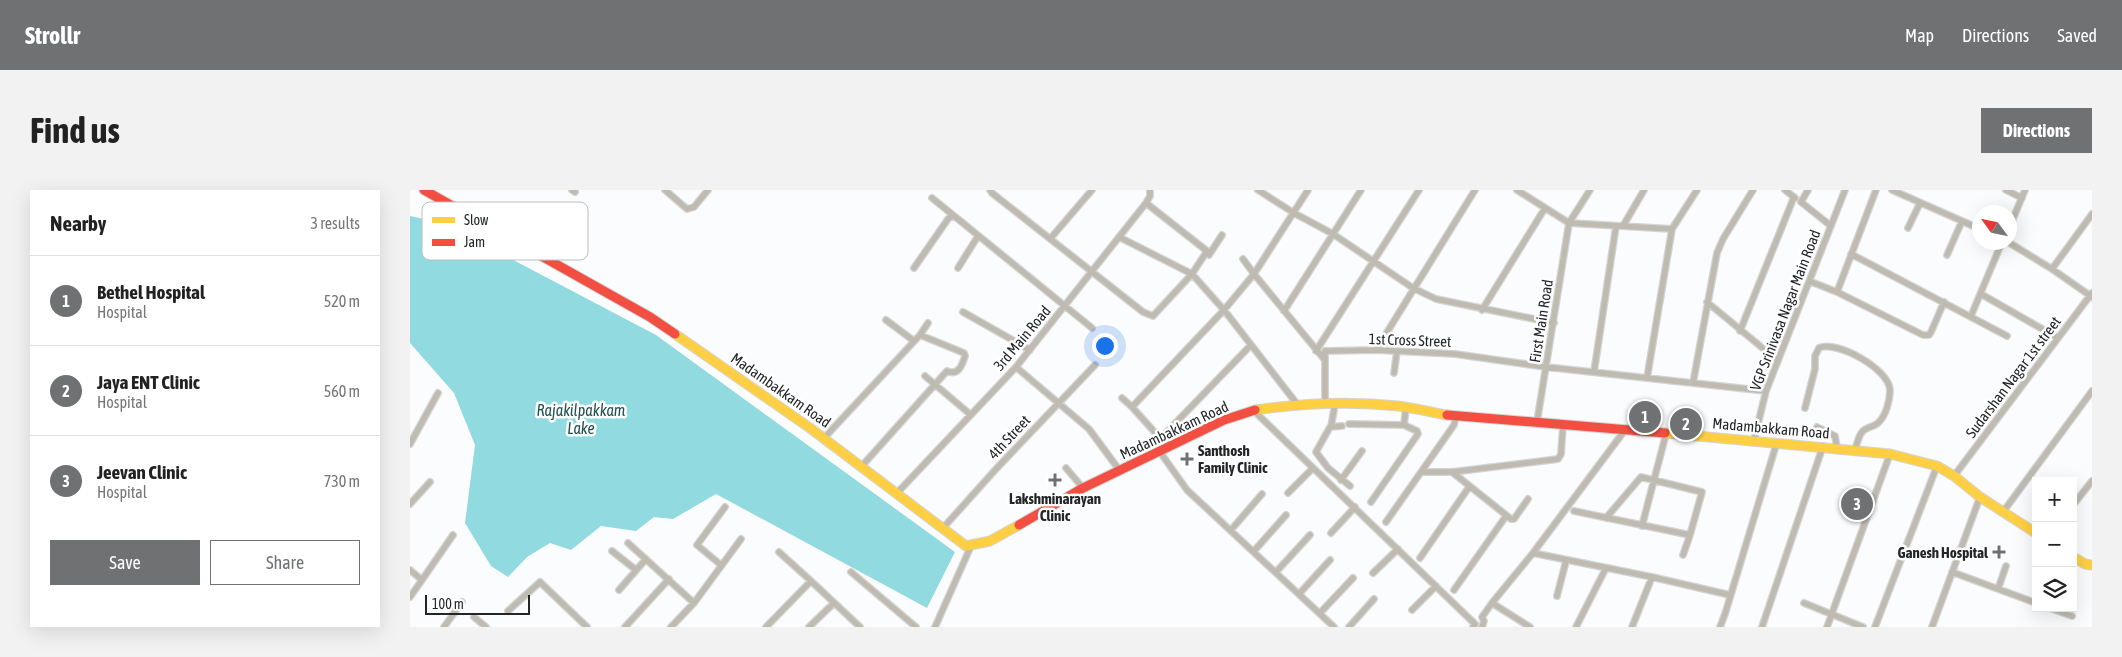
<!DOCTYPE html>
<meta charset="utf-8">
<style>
body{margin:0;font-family:"Asap Condensed",sans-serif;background:#f2f2f2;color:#222}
.controls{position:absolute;right:15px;bottom:15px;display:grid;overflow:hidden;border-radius:0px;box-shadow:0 5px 20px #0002}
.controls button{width:45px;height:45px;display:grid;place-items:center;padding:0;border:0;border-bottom:1px solid #e0e0e0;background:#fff;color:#222;font:25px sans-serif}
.compass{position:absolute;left:1562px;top:15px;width:45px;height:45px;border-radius:50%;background:#fff;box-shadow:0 5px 20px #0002;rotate:303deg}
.scale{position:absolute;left:15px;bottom:12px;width:105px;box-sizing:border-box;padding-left:5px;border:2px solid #232629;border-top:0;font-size:14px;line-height:18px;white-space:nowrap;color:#232629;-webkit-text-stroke:4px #fff;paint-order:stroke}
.you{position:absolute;left:694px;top:155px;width:18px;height:18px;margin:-12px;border:4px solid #fff;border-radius:50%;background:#1a73e8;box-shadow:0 0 0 8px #1a73e833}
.badge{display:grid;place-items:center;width:32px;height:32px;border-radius:50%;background:#6f7173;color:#fff;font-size:16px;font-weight:700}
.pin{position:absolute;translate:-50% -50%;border:2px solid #fff;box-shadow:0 1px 5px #0006}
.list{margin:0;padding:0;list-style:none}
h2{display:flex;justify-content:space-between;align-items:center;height:65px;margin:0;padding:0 20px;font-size:21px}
h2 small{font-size:16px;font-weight:400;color:#767676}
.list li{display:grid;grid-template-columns:32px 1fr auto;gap:15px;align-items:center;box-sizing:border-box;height:90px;padding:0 20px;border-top:1px solid #e0e0e0}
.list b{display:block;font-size:19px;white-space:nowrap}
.list p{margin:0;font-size:16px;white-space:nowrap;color:#767676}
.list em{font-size:16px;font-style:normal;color:#767676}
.actions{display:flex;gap:10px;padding:15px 20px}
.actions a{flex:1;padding:11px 0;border:1px solid #6f7173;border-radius:0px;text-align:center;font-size:18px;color:#6f7173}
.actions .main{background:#6f7173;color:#fff}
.icon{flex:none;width:28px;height:28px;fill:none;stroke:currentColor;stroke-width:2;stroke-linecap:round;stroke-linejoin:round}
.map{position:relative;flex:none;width:1682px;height:437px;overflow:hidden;border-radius:0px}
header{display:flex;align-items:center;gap:30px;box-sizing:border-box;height:70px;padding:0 25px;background:#6f7173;color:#fff}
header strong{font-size:24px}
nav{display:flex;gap:28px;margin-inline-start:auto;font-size:18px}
.intro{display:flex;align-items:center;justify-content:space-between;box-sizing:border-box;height:120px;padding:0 30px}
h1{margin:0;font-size:35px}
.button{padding:12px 22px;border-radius:0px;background:#6f7173;color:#fff;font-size:18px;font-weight:700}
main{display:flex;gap:30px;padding:0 30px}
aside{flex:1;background:#fff;border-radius:0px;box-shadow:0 5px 20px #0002}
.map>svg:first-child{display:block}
</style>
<header>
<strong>Strollr</strong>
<nav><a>Map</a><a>Directions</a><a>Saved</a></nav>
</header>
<div class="intro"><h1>Find us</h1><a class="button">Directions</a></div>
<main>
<aside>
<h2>Nearby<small>3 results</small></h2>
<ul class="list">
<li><span class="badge">1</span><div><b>Bethel Hospital</b><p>Hospital</p></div><em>520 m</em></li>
<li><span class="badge">2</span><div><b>Jaya ENT Clinic</b><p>Hospital</p></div><em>560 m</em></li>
<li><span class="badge">3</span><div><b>Jeevan Clinic</b><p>Hospital</p></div><em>730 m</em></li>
</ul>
<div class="actions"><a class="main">Save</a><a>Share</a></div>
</aside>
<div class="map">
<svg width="1682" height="437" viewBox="0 0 1682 437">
<rect width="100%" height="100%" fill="#fbfcfd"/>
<path fill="#91dae0" d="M0,26L33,33L246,145L545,362L517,418L306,304L263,329L244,327L226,341L191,336L161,360L140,353L117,367L98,387L81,376L55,333L65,255L44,203L0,153Z"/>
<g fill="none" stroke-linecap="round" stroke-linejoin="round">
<g stroke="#d4d5d7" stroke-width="8">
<path id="street" d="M162,0L165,2
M255,0L277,19L284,17L298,0
M580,0L582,3L733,122L743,126L782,84L797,61L736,13
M848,0L884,23L923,44L1003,98L1026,109L1144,133
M898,0L844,84L914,169
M1107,0L1159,33L1262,39
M1375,0L1385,8
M1398,0L1391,12L1421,36
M1482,0L1570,39
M1596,0L1612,8
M522,8L543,25
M1213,36L1234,0
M1600,36L1615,0
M1498,38L1510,13
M709,47L782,84L814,120L887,214
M640,49L682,0
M1598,52L1642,79L1682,107
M1441,64L1597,146
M799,65L812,45
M1537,65L1552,31
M504,78L538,29L543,25L682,138
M548,78L568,46
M1642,79L1682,24
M1399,91L1427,102L1513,145H1519L1521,142L1534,112
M1427,102L1466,0
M1571,104L1648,148
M1297,112L1367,170
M1072,120L1135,18
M874,121L951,0
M553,122L620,160
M1561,126L1592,52
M476,130L504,151
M1330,141L1384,7
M510,145L518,133
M966,160L1065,0
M906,161L1009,0
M606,177L679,239L710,281
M1184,182L1206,36
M984,183L987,161
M515,186L561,225
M1237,188L1262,39L1287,0
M1283,193L1307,63L1313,49L1343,0
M712,208L722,217
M915,213V161L966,160L1045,164L1136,177L1356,201
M1395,218L1405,179V166L1409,158C1427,150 1479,179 1480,200C1480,210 1476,226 1468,233C1464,237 1456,237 1452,242C1448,247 1447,254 1445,260
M843,220L1065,434L1063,437
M1127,232L1159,33L1180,0
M939,234L994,235
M932,236L920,237L906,262L918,278L940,296
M921,237L925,214
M1407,237L1425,246L1427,258
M415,247L510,145L554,163L555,166C552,176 548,186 537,181L451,277
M750,249L841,155
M1344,250L1356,201L1435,0
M0,254L28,203
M759,258L722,217L814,120L844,84L833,69
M750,262L777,300L924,437
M656,278L673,298
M1012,282H1042L1148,269L1151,264L1153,235
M1042,282L1101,329H1104L1118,309
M1544,286L1682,103
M931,290L952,261
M488,302L606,177L736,13L740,6V0
M878,303L903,278
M961,312L1008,244L1007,241L994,235L996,217
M0,314L20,292
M1663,315L1682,291
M1164,321L1280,345L1292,302L1231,287L1196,328
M1593,322L1682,201
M976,332L1044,235L1046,226
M1232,336L1256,244
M533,338L586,279L685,175
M821,340L852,304
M921,343L945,317
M218,353L284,413
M202,361L226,380
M844,361L876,325
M369,362L401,391
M1123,363L1242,387L1320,405
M1273,365L1280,345
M1010,368L1059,297
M311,375L287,355L315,317
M0,380L12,390L0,407
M441,382L506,437
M866,382L900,345
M1542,382L1626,413
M963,383L988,359
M12,390L43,345
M1588,399L1596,376
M209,400L236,369
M1044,400L1096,326
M889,404L920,370
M1147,406L1156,371
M1082,413L1123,363L1215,240
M1394,413L1453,437
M1640,418L1662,426
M1002,420L1026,396
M98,421L130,392L177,437
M910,423L943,388
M64,427L76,437
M34,437L52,412
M215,437L259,389
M261,437L284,413L331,349
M356,437L401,391L450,437
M399,437L424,413
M525,437L561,356
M939,437L964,409
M1072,437L1074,431L1072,427L1082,413L1120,437
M1166,437L1196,378
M1222,437L1242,387
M1310,437L1315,424L1367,252
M1352,437L1413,256
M1417,437L1480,264
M1465,437L1527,276
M1522,437L1570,307"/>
</g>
<g stroke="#d4d5d7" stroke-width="11">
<path id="slow" d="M265,144L400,238L556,356L580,351L609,335
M845,220C892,213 940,211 988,216C1004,218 1021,222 1037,225
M1255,243L1480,264L1527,276L1544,286L1570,307L1626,343
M1663,367L1675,374L1682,375"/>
</g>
<g stroke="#d4d5d7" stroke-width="11">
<path id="jam" d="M14,0L240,127L265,144
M1037,225L1255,243
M609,335L673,298L814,230L845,220"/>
</g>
<use href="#street" stroke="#bfbbb0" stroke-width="5.5"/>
<use href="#slow" stroke="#ffcf43" stroke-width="9"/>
<use href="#jam" stroke="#f24e42" stroke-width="9"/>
</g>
<g fill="#6f7173" stroke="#fff" stroke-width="2">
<path d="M774.5 261.5h5v5h5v5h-5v5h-5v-5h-5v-5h5z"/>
<path d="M642.5 282.5h5v5h5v5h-5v5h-5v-5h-5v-5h5z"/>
<path d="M1586.5 354.5h5v5h5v5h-5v5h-5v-5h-5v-5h5z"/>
</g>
<g text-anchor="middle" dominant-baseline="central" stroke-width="5" stroke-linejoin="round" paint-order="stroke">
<g font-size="15" fill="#232629" stroke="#fff">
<text transform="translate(1375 120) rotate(-69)">VGP Srinivasa Nagar Main Road</text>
<text transform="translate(1131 131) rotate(-81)">First Main Road</text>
<text transform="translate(612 148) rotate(-50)">3rd Main Road</text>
<text transform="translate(1000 150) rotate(2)">1st Cross Street</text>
<text transform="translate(1603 187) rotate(-53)">Sudarshan Nagar 1st street</text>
<text transform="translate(371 200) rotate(35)">Madambakkam Road</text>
<text transform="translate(1361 238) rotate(5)">Madambakkam Road</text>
<text transform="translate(764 240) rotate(-25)">Madambakkam Road</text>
<text transform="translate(599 247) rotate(-47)">4th Street</text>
</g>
<g font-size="15" font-weight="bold" fill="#232629" stroke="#fff" text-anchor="start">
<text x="788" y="260">Santhosh<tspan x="788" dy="17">Family Clinic</tspan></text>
<text x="645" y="308" text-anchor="middle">Lakshminarayan<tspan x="645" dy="17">Clinic</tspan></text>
<text x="1578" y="362" text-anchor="end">Ganesh Hospital</text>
</g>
<g font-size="16" font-style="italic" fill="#215053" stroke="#fff">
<text x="171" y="220">Rajakilpakkam<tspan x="171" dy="18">Lake</tspan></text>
</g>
</g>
<rect x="12" y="12" width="166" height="58" rx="8" fill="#fff" stroke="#bdbebf" stroke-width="1"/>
<rect x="22" y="27" width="23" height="6" fill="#ffcf43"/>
<rect x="22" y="49" width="23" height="7" fill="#f24e42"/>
<g font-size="14" fill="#232629">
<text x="54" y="35">Slow</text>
<text x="54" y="57">Jam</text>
</g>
</svg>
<div class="controls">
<button>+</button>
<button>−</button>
<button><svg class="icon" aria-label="layers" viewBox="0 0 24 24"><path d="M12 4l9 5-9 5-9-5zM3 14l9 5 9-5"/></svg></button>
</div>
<svg class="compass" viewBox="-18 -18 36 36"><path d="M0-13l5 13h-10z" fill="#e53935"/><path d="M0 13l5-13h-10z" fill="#767676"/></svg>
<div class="scale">100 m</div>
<div class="you"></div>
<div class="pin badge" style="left:1235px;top:227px">1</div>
<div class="pin badge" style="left:1276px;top:234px">2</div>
<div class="pin badge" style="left:1447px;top:314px">3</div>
</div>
</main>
